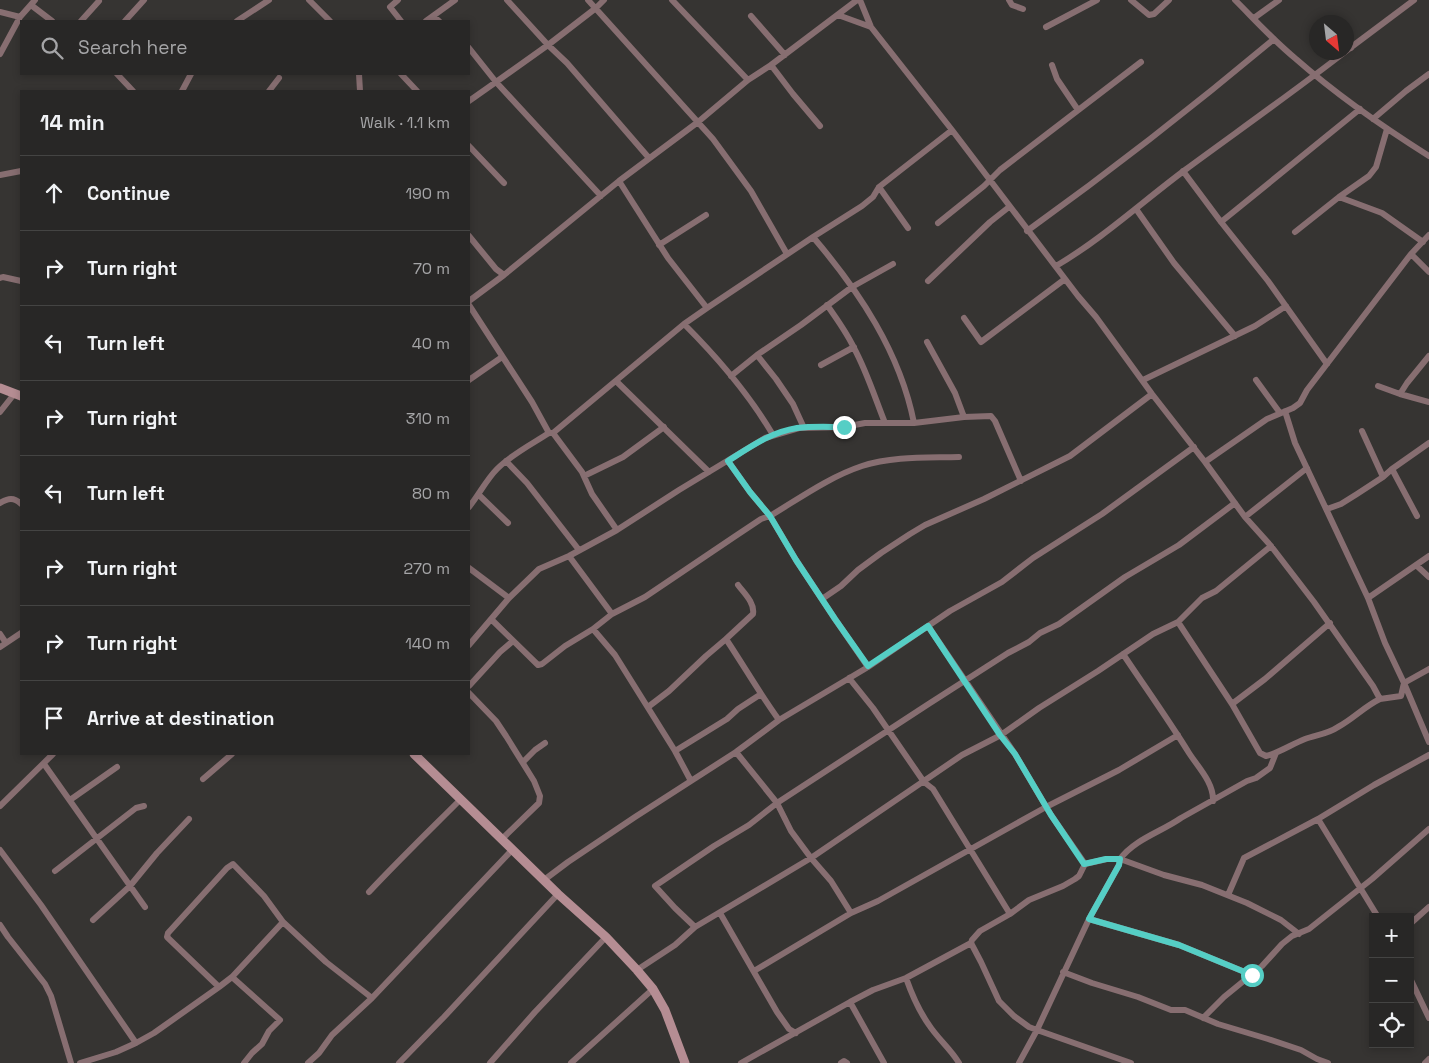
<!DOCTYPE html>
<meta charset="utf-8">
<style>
body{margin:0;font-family:"Space Grotesk",sans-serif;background:#302f2e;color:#f1f3f6}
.controls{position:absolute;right:15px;bottom:15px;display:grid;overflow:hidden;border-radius:0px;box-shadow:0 2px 8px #0003}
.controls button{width:45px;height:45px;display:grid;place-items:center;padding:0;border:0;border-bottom:1px solid #444443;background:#282726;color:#f1f3f6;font:25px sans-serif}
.compass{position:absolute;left:1309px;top:15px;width:45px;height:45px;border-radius:50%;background:#282726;box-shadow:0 2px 8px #0003;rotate:152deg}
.stop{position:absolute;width:15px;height:15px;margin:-11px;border:4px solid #55cec5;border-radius:50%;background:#fff}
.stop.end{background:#55cec5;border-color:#fff;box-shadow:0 1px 5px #0008}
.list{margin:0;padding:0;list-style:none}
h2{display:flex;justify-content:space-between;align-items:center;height:65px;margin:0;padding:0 20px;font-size:21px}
h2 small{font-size:16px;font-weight:400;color:#a5a5a7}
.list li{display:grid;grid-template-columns:32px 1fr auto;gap:15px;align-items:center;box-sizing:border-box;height:75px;padding:0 20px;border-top:1px solid #444443}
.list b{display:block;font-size:19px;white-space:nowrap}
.list em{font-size:16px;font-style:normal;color:#a5a5a7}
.icon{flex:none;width:28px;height:28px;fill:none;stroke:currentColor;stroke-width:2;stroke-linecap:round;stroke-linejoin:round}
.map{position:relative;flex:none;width:1429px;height:1063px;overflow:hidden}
.search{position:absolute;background:#282726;box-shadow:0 2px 8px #0003;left:20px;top:20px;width:450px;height:55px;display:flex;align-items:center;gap:12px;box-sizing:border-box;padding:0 18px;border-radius:0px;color:#a5a5a7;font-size:19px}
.panel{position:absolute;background:#282726;box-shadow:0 2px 8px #0003;left:20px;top:90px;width:450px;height:665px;border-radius:0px}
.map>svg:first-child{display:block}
</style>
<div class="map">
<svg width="1429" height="1063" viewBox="0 0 1429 1063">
<rect width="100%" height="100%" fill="#363432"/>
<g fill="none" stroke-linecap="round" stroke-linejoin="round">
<path stroke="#876e71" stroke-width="6" d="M309,0L330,21
M398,0L390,7L401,21
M507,0L548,45L596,8L604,0
M588,0L713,139L751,191L787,254
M672,0L748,80
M860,0L871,27L952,130L1078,296L1096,317L1152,394L1205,462L1245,517L1271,546L1314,602L1373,686L1380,699L1401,696L1404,683L1429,669
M1009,0L1012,5L1023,9
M1131,0L1149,15L1154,14L1169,0
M1235,0C1255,20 1274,41 1296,59C1337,95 1383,127 1429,156
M31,5L52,21
M0,12L20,17
M838,15L871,27
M433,16L439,21
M751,16L785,55
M1254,18L1279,0
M1334,20L1336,22
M81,21L99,1
M125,21L144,0
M237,21L269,0
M426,21L455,0
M1046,27L1097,0
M1346,40L1351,48
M469,48L496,82L548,45L567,63L649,158
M1346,51L1414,0
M0,54L20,17L35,0
M771,65L793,94L820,126
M1052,65L1057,79L1078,110
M117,74L133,91
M359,74L360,91
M401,74L417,91
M182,91L191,74
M269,91L279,78
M469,101L496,82L601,196
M1373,119L1406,91L1429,74
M469,146L504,183
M1183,171L1221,222L1268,281L1327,364
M0,175L21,171
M619,181L668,258L707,308
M879,187L908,228
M1339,197L1382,213L1423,242
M1136,209L1174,263L1235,336
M1221,222L1360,109
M938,223L984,186L1000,170L1141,62
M1027,231C1112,170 1194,106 1274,39
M1295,232L1339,197L1369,176L1376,167L1387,129
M469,236L496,269L504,275
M813,237C859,291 900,352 914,423
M659,245L706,215
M1411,254L1429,272
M1056,266C1102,239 1142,202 1185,170C1238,131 1292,93 1345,52
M0,278L3,277L21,281
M928,281L990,222L1009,207
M469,301L504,275L619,181L698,122L748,80L771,65L857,0
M469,305L532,402L549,433
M827,305C837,319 847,333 854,348C867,372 875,398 885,423
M964,318L981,342L1065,279
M684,324C718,358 749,394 773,435
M927,342L955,393L964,417
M757,355L776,379L793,404L804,428
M821,365L854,347
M731,376L757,355L801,325L852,287L893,264
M469,380L502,357
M1143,380L1255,326L1286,306
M1256,380L1280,413
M616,381L709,472
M1378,386L1400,394L1429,402
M1400,394L1407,383L1429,356
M1285,411L1295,443L1368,598L1385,643L1404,683L1429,742
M0,412L15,393
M1362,431L1383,477
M553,433L582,472L592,494L617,530
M506,461L527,483L579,550
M728,461L750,492L770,516L796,560L835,619L868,667
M1205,462L1267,419L1293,408L1300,403L1307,390L1411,254L1429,235
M1392,469L1417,516
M584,476L623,457L664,427
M479,495L508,523
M0,503C8,498 14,497 21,504
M469,507C479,495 486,480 497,469C512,454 532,444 549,433H553L684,324L707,308L813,237L862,206L873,197L879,187L952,130
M1327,509L1341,504L1357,494L1383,477L1392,469L1429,443
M770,516C800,498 829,477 862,466C893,456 928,458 959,457
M1245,517L1307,468
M569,556L612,614
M1416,565L1429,577
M469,568L509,598
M1368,598L1429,556
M822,599L841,586L858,570L881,553L910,534L925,525L984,499L1070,456L1152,394
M491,619L538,665L542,664L565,646L593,629L612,614L645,597L734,537L761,519L770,516
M1178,622L1232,704L1260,753L1266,756C1279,753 1292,744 1305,739C1316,735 1328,734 1338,727C1353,719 1365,706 1380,699
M928,626L1015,754L1051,815L1085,864
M593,629L615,655L675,751L691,781
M0,634L6,643
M726,639C744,666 760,694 779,720
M469,645L509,598L539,569L569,556L617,530L679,490L765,438L799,428L844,427L865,423H914L964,417L991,416L995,421L1021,481
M0,647L21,633
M1123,654C1145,687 1168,719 1189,753C1198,767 1214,783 1213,801
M849,678L873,708L924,782L933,789L1010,914
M469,686L500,652L513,641
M469,693L496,721L506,736L534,781L540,796L539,803L502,839
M1232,704L1265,679L1330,623
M648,707L669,691L706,656L726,639L753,614C755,603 744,593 738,585
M675,751L727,719L738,709L761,694
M736,752L777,803L791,831L811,858L831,881L851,913
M523,762L535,750L545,743
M44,764L145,907
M203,779L232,754
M70,800L117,767
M0,806L53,754
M1318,819L1378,917
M0,850L41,905L136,1043
M1085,864L1107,859H1120C1135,839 1161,832 1181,818L1247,781L1256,778L1270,768L1276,753
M55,871L136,808L144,806
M544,880L568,862L635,817L736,752L779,720L868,667L950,611L1002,582L1033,558L1102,514L1194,447
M369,892C399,860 430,830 461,799
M1228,895L1244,858L1318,819L1374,785L1429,755
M720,913L777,1012L789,1029L796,1033
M1089,919L1179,945L1252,975
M93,920L130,886L157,853L189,819
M1410,924L1429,907
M0,925L8,937L45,984L51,996L71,1063
M695,927L675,908L655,886L714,846L749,825L777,803L927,705L1008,653L1029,642L1040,633L1059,624L1125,577L1179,545L1235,503
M971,943L981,962L999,1001L1014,1016L1029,1027L1037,1030L1131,1063
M637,970L675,945L695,927L811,858L962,755L1001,735L1039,708L1098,671L1153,634L1178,622L1202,598L1216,591L1271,546
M754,971L851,913L878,901L1046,807L1119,770L1178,735
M1063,972L1092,983L1138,997L1171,1010H1185L1218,1024L1268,1039L1301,1050L1317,1059L1328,1063
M232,977L280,1020L269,1031L262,1044L252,1053L244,1063
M906,978C912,995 919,1011 929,1025C938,1039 951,1049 959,1063
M1410,978L1429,1018
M219,987L167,937L168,933L227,868L233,864L264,896L283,922L326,962L372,998
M850,1002L884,1063
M1203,1018L1224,997L1262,966L1282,944L1292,936L1309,929L1372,879L1429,829
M80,1063L116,1052L136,1043L154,1033L219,987L232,977L283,922
M308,1063L319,1053L332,1035L372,998L513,849
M399,1063L444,1017L558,894
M490,1063L535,1012L606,937
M571,1063L653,989
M741,1063L850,1002L873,990L906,978L971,943L972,940L980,931L1010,914L1029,900L1063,886L1075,879L1079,876L1085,864
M841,1063L844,1061L847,1063
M1019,1063L1037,1030L1089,919L1119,865L1120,859L1164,875L1202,885L1247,903L1281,920L1299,934
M1425,1063L1429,1059"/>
<path stroke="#b58d93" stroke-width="9" d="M0,388L21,396
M414,754L558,894L606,937L637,970L653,989L665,1010L685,1063"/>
</g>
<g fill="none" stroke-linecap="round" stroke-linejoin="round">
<path stroke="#55cec5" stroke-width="6" d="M844,427C829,427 812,426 797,428C771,432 750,447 728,461L750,492L770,516L796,560L835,619L868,666L928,626L1000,735L1015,754L1051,815L1084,864L1106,859H1120L1119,865L1089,919L1179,945L1252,975"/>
</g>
</svg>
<div class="controls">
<button>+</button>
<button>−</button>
<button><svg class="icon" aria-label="locate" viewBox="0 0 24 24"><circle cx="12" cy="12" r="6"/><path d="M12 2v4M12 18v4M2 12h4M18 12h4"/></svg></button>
</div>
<svg class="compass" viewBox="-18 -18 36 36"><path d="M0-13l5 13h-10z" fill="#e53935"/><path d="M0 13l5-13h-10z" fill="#a5a5a7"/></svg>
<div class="stop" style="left:1252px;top:975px"></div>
<div class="stop end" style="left:844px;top:427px"></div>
<div class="search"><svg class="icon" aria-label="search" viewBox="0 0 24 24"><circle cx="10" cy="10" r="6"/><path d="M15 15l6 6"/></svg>Search here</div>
<section class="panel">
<h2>14 min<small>Walk · 1.1 km</small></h2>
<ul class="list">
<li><svg class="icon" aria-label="ahead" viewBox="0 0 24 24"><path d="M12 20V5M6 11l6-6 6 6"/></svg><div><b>Continue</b></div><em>190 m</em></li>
<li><svg class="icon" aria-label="right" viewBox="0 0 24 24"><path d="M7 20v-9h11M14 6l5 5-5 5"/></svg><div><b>Turn right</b></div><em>70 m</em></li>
<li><svg class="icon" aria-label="left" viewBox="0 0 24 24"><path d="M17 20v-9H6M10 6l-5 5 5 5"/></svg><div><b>Turn left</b></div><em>40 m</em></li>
<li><svg class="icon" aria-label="right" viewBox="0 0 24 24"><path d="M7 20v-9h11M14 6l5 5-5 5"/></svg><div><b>Turn right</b></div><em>310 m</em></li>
<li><svg class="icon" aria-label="left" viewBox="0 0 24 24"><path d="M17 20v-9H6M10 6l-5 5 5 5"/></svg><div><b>Turn left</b></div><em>80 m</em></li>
<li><svg class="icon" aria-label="right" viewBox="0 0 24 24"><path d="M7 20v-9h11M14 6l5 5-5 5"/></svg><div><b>Turn right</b></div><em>270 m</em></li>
<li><svg class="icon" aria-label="right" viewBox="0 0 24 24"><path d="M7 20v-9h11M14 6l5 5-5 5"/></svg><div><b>Turn right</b></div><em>140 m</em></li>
<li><svg class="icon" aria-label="arrive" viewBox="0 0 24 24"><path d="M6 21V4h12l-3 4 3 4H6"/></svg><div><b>Arrive at destination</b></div></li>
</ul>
</section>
</div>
